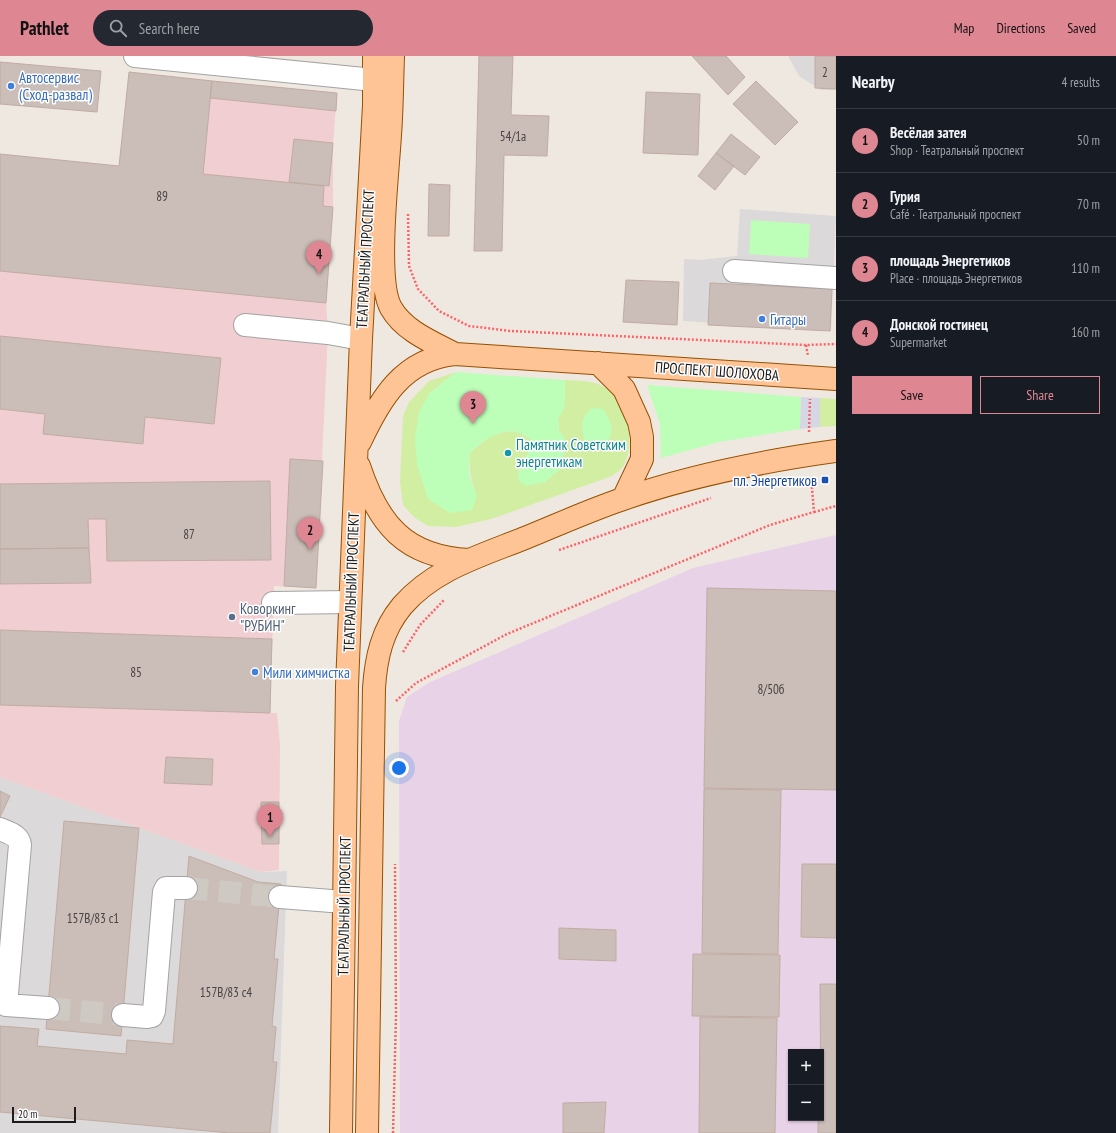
<!DOCTYPE html>
<meta charset="utf-8">
<style>
body{margin:0;font-family:"PT Sans Narrow",sans-serif;background:#242831;color:#f1f3f6}
.controls{position:absolute;right:12px;bottom:12px;display:grid;overflow:hidden;border-radius:0px;box-shadow:0 1px 3px #0004}
.controls button{width:36px;height:36px;display:grid;place-items:center;padding:0;border:0;border-bottom:1px solid #363941;background:#171b24;color:#f1f3f6;font:20px sans-serif}
.scale{position:absolute;left:12px;bottom:10px;width:64px;box-sizing:border-box;padding-left:4px;border:2px solid #1c1c1c;border-top:0;font-size:11px;line-height:14px;white-space:nowrap;color:#1c1c1c;-webkit-text-stroke:3px #fff;paint-order:stroke}
.you{position:absolute;left:399px;top:712px;width:14px;height:14px;margin:-10px;border:3px solid #fff;border-radius:50%;background:#1a73e8;box-shadow:0 0 0 6px #1a73e833}
.badge{display:grid;place-items:center;width:26px;height:26px;border-radius:50%;background:#df8693;color:#111;font-size:13px;font-weight:700}
.pin{position:absolute;translate:-50% -33px;filter:drop-shadow(0 1px 2px #0008)}
.pin::after{content:'';position:absolute;top:21px;width:14px;height:12px;background:inherit;clip-path:polygon(0 0,100% 0,50% 100%)}
.list{margin:0;padding:0;list-style:none}
h2{display:flex;justify-content:space-between;align-items:center;height:52px;margin:0;padding:0 16px;font-size:17px}
h2 small{font-size:13px;font-weight:400;color:#9ea1a6}
.list li{display:grid;grid-template-columns:26px 1fr auto;gap:12px;align-items:center;box-sizing:border-box;height:64px;padding:0 16px;border-top:1px solid #363941}
.list b{display:block;font-size:15px;white-space:nowrap}
.list p{margin:0;font-size:13px;white-space:nowrap;color:#9ea1a6}
.list em{font-size:13px;font-style:normal;color:#9ea1a6}
.actions{display:flex;gap:8px;padding:12px 16px}
.actions a{flex:1;padding:9px 0;border:1px solid #df8693;border-radius:0px;text-align:center;font-size:14px;color:#df8693}
.actions .main{background:#df8693;color:#111}
.icon{flex:none;width:22px;height:22px;fill:none;stroke:currentColor;stroke-width:2;stroke-linecap:round;stroke-linejoin:round}
.map{position:relative;flex:none;width:836px;height:1077px;overflow:hidden}
header{display:flex;align-items:center;gap:24px;box-sizing:border-box;height:56px;padding:0 20px;background:#df8693;color:#111}
header strong{font-size:19px}
nav{display:flex;gap:22px;margin-inline-start:auto;font-size:14px}
.search{width:280px;height:36px;background:#242831;display:flex;align-items:center;gap:10px;box-sizing:border-box;padding:0 14px;border-radius:22px;color:#9ea1a6;font-size:15px}
main{display:flex}
aside{flex:1;background:#171b24}
.map>svg:first-child{display:block}
</style>
<header>
<strong>Pathlet</strong>
<div class="search"><svg class="icon" aria-label="search" viewBox="0 0 24 24"><circle cx="10" cy="10" r="6"/><path d="M15 15l6 6"/></svg>Search here</div>
<nav><a>Map</a><a>Directions</a><a>Saved</a></nav>
</header>
<main>
<div class="map">
<svg width="836" height="1077" viewBox="0 0 836 1077">
<rect width="100%" height="100%" fill="#efe8e1"/>
<path fill="#dbd9d9" d="M788,0H836V34H821L799,20Z
M740,153L836,160L831,275L683,265L684,203L699,204L737,200Z
M0,721L261,816L287,815L278,1077H0Z"/>
<path fill="#f1ced2" d="M129,16L337,37L333,87V151L326,247L328,277L316,532L274,530L270,657H277L280,688L279,814L261,816L0,721V98L119,110Z"/>
<path fill="#e8d2e7" fill-rule="evenodd" d="M836,479V1077H400L399,665L407,641L428,627L693,512ZM791,996H821V1062H791Z"/>
<path fill="#d1eea2" d="M456,316L429,338L477,440C471,425 469,413 470,397C486,381 509,366 530,383L531,393L518,415L562,412L566,385L559,374L558,363L565,349V324C577,325 593,324 604,331C628,345 636,385 624,409C622,413 616,417 612,420L491,463L456,471L428,470L415,462L403,449L400,426L403,360L409,346L429,325Z
M820,342L836,343V370L820,371Z"/>
<path fill="#bdfeb9" d="M751,164L810,168L808,202L749,198Z
M456,316L565,324V350L558,363L559,374L566,385L562,412L545,426L526,430L518,424C519,406 531,402 530,383C509,366 486,381 470,397L469,411L470,422L477,440L472,454L450,457L428,443L417,408L415,382L419,356L429,338Z
M647,329L801,341L800,373L719,386L661,402L660,368Z
M592,352L603,353C613,368 614,374 607,389L595,391L585,386C581,372 580,362 592,352Z"/>
<path fill="#d5d7e5" d="M801,341L820,342V371L800,373Z"/>
<path fill="#cbbdb7" stroke="#c1aca2" d="M479,0H513L511,59L549,60L547,100L504,99L502,195H474Z
M692,0H726L745,21L728,39Z
M815,0H836V33L815,32Z
M0,6L101,15L97,56L0,48Z
M129,16L212,25L203,118L324,130L323,150L333,151L326,247L0,215V98L119,110Z
M212,25L337,37L336,55L210,42Z
M756,25L798,66L775,89L733,48Z
M646,36L700,38L698,99L643,97Z
M731,78L760,101L745,119L716,97Z
M294,83L333,87L329,130L289,126Z
M716,97L734,110L715,134L698,120Z
M429,128L450,129L449,180H428Z
M626,224L679,226L677,269L623,266Z
M710,227L832,233L830,275L708,269Z
M0,280L221,302L214,368L145,361L143,388L43,378L45,358L0,353Z
M290,403L323,405L316,532L284,530Z
M270,425L271,504L107,505L106,463H88L89,492L0,493V428Z
M89,492L91,527L0,528V493Z
M707,532L836,535V734L704,732Z
M0,574L272,583L270,657L0,649Z
M166,701L213,703L212,729L164,727Z
M704,733L781,734L778,898L702,897Z
M0,735L10,740L0,761Z
M261,746H279V788H262Z
M64,765L139,772L121,980L46,973Z
M189,800L258,826L281,828L274,903H278L272,970L276,971L273,1006H277L270,1077H230L0,1056V970L39,973L37,990L126,998L127,984L173,988Z
M802,808H836V882L801,881Z
M559,872L616,874V905L559,903Z
M693,898L780,899L779,961L692,960Z
M820,928H836V1077H818V1062H821Z
M700,961L777,962L775,1077H699Z
M606,1046L604,1077H563V1047Z"/>
<g fill="none" stroke-linecap="round" stroke-linejoin="round">
<path stroke="#cfc9c3" stroke-width="22" stroke-dasharray="22 11" stroke-linecap="butt" d="M186,832L280,841
M48,952L123,959"/>
<g stroke="#a3a3a3" stroke-width="24">
<path id="minor" d="M135,0L374,24
M734,215L836,222
M245,269L328,277L361,283
M273,547L350,546
M0,773C9,777 19,779 20,789L6,949L48,952
M280,841L344,846
M123,959L147,961L152,960L154,955L164,836L166,832H186"/>
</g>
<g stroke="#955000" stroke-width="24">
<path id="major" d="M393,0C392,27 392,53 390,79C388,116 375,224 391,252C404,275 432,286 455,298
M598,307L624,333L639,366L642,381V403L623,443
M360,386C380,343 403,303 455,298L836,323
M359,410C378,468 405,501 469,504
M341,1077L347,630L361,283L374,49V0
M367,1077L374,632C376,602 382,574 402,550C434,513 480,500 525,482C557,469 590,454 623,443C692,419 764,405 836,395"/>
</g>
<path stroke="#ff6266" stroke-width="2.5" stroke-dasharray="2 2" stroke-linecap="butt" d="M408,158L409,210L418,233L439,255L469,270L511,275L806,289L836,288
M806,289L808,300
M809,376L810,343
M814,456L836,450
M559,494L711,442
M403,596L420,569L445,543
M396,645L416,627L507,578L770,469L814,456L811,421
M393,1077L396,960L395,808"/>
<use href="#minor" stroke="#fff" stroke-width="22"/>
<use href="#major" stroke="#ffc496" stroke-width="22"/>
</g>
<g fill="#3f7fe0" stroke="#fff" stroke-width="1.5">
<circle cx="11" cy="30" r="4"/>
<circle cx="762" cy="263" r="4"/>
<circle cx="255" cy="616" r="4"/>
</g>
<circle fill="#0f9aa8" stroke="#fff" stroke-width="1.5" cx="508" cy="397" r="4"/>
<rect fill="#1a4fb4" stroke="#fff" stroke-width="1.5" x="821" y="420" width="8" height="8" rx="2"/>
<circle fill="#5c6f8a" stroke="#fff" stroke-width="1.5" cx="232" cy="561" r="4"/>
<g text-anchor="middle" dominant-baseline="central" stroke-width="3" stroke-linejoin="round" paint-order="stroke">
<g font-size="13" fill="#484443">
<text x="825" y="16">2</text>
<text x="513" y="80">54/1а</text>
<text x="162" y="140">89</text>
<text x="189" y="478">87</text>
<text x="136" y="616">85</text>
<text x="771" y="633">8/50б</text>
<text x="93" y="862">157В/83 с1</text>
<text x="226" y="936">157В/83 с4</text>
</g>
<g font-size="15" fill="#366cbe" stroke="#fff" text-anchor="start">
<text x="19" y="21">Автосервис<tspan x="19" dy="17">(Сход-развал)</tspan></text>
<text x="770" y="263">Гитары</text>
<text x="263" y="616">Мили химчистка</text>
</g>
<g font-size="15" fill="#1c1c1c" stroke="#fff">
<text transform="translate(365 203) rotate(-87)">ТЕАТРАЛЬНЫЙ ПРОСПЕКТ</text>
<text transform="translate(717 315) rotate(4)">ПРОСПЕКТ ШОЛОХОВА</text>
<text transform="translate(351 526) rotate(-88)">ТЕАТРАЛЬНЫЙ ПРОСПЕКТ</text>
<text transform="translate(344 850) rotate(-89)">ТЕАТРАЛЬНЫЙ ПРОСПЕКТ</text>
</g>
<g font-size="15" fill="#0d838f" stroke="#fff" text-anchor="start">
<text x="516" y="388">Памятник Советским<tspan x="516" dy="17">энергетикам</tspan></text>
</g>
<g font-size="15" fill="#164399" stroke="#fff" text-anchor="end">
<text x="817" y="424">пл. Энергетиков</text>
</g>
<g font-size="15" fill="#4e5e75" stroke="#fff" text-anchor="start">
<text x="240" y="552">Коворкинг<tspan x="240" dy="17">"РУБИН"</tspan></text>
</g>
</g>
</svg>
<div class="controls">
<button>+</button>
<button>−</button>
</div>
<div class="scale">20 m</div>
<div class="you"></div>
<div class="pin badge" style="left:270px;top:781px">1</div>
<div class="pin badge" style="left:310px;top:494px">2</div>
<div class="pin badge" style="left:473px;top:368px">3</div>
<div class="pin badge" style="left:319px;top:218px">4</div>
</div>
<aside>
<h2>Nearby<small>4 results</small></h2>
<ul class="list">
<li><span class="badge">1</span><div><b>Весёлая затея</b><p>Shop · Театральный проспект</p></div><em>50 m</em></li>
<li><span class="badge">2</span><div><b>Гурия</b><p>Café · Театральный проспект</p></div><em>70 m</em></li>
<li><span class="badge">3</span><div><b>площадь Энергетиков</b><p>Place · площадь Энергетиков</p></div><em>110 m</em></li>
<li><span class="badge">4</span><div><b>Донской гостинец</b><p>Supermarket</p></div><em>160 m</em></li>
</ul>
<div class="actions"><a class="main">Save</a><a>Share</a></div>
</aside>
</main>
